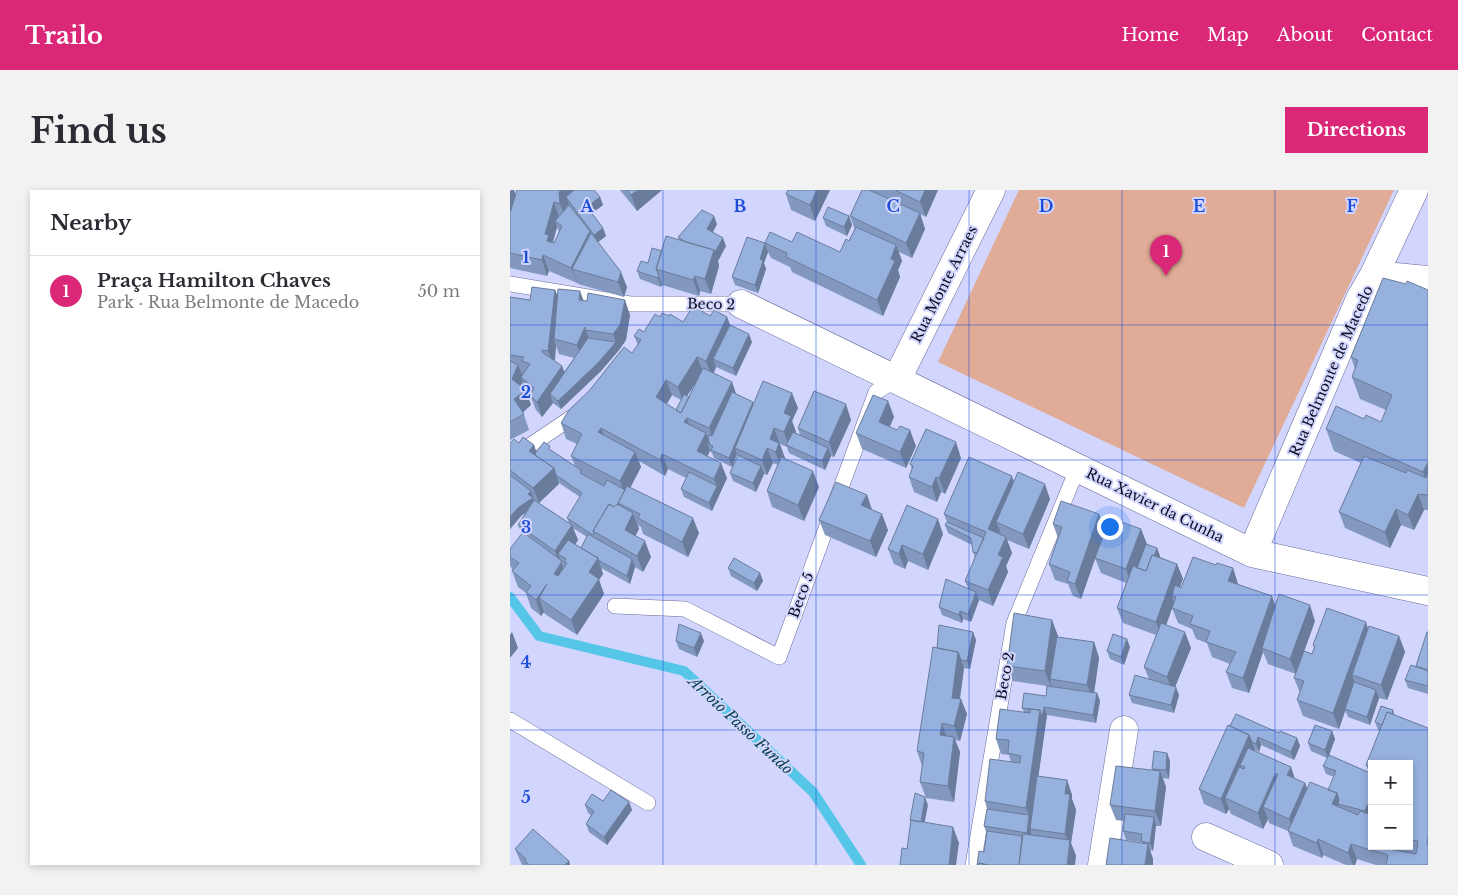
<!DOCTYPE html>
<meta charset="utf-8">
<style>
body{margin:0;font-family:"Libre Baskerville",serif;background:#f2f2f3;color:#2b2b33}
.controls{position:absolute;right:15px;bottom:15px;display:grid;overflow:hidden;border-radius:0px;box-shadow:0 2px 8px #0003}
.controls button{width:45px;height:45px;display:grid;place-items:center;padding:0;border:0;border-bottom:1px solid #e1e1e2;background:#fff;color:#2b2b33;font:25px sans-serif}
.you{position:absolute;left:599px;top:336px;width:18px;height:18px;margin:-12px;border:4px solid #fff;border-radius:50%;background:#1a73e8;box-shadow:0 0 0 8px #1a73e833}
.badge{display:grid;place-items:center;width:32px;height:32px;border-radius:50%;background:#db2777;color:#fff;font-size:16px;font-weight:700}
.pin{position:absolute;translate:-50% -41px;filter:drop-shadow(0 1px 2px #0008)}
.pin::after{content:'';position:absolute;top:26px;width:18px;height:15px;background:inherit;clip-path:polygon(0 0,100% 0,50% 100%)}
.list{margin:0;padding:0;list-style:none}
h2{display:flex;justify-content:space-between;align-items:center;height:65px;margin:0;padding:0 20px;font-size:21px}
h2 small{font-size:16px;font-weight:400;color:#7c7c81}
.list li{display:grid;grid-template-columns:32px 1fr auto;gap:15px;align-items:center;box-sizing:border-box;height:70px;padding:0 20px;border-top:1px solid #e1e1e2}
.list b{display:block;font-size:19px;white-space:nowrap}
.list p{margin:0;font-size:16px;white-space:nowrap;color:#7c7c81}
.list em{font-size:16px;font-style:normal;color:#7c7c81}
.map{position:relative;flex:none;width:918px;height:675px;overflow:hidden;border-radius:0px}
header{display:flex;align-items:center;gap:30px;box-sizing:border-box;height:70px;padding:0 25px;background:#db2777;color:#fff}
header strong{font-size:24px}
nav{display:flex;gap:28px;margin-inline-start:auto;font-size:18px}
.intro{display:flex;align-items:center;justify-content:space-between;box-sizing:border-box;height:120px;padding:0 30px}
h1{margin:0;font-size:35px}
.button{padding:12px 22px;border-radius:0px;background:#db2777;color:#fff;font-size:18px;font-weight:700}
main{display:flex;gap:30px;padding:0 30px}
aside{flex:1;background:#fff;border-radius:0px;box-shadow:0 2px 8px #0003}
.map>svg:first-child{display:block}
</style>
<header>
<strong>Trailo</strong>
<nav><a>Home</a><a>Map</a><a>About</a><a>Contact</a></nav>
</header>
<div class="intro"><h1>Find us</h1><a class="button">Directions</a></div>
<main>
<aside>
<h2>Nearby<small></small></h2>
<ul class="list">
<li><span class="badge">1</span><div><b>Praça Hamilton Chaves</b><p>Park · Rua Belmonte de Macedo</p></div><em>50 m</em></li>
</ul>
</aside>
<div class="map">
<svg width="918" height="675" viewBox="0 0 918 675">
<rect width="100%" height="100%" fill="#d2d6fe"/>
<path fill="#e0ab97" d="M509,0H884L734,318L428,172Z"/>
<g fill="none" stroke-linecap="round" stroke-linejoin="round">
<path stroke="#55c6e7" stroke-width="10" d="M0,407L29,446L174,481L303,602L351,675"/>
<g stroke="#686a98" stroke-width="16">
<path id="service" d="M0,94L120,114H231
M0,269L67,224
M105,416L175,419L269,467L366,202L387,189
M0,530L138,613
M463,675L504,433L568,277"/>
</g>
<g stroke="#686a98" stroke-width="29">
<path id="minor" d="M864,85L918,90
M231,114L742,363L918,401
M387,189L481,0
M742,363L850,109L864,85L904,0
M696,647L759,675
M592,675L614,540"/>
</g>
<use href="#service" stroke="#fff" stroke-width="15"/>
<use href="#minor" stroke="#fff" stroke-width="28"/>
</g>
<path fill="#8298bf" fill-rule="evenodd" d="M0,0L5,4L90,7L93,15L82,23L93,38L96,46L88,52L117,97L114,107L68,94L67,92V93L39,81L37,86L0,78ZM47,37L49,42L44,53H43Z
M110,0H152L127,21Z
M278,0H320L305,31L281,20L276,4Z
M352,0H428L416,27L410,24L415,39L402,68L389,62L392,71L388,80L390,87L373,126L282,82L280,77L261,68L258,62L254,73L256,79L248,103L225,95L222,87L255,53L282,52L330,62L339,51L345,40L340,26Z
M339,26L342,35L337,46L316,36L313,28Z
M207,34L203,42L216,56L208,71L209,76L201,104L190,101L189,106L152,95L151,97L130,89L127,81L152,61L169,50L168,47Z
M45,100L48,106L74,111L120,125L116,150L109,160L91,181L51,219L43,213L32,227L26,220L20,205L17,202L13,192L11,196L21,215L13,222L19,240L0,250V107L20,110ZM46,156L49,164L64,168L54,182L52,176L45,171Z
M918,100V320H914L904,340L891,335L880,358L835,338L829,322L851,273L824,261L816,239L854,229L871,232L876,220L850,209L842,187L845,179L841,167Z
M159,126L173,132L200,126L217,127L220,135L242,152L226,186L206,177L204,183L222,192L226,204L243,214L288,218L282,231L286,242V243L290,245L288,238L341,230L324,267L321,266L315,280L279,263L277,257L270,254L275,269L309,297L294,331L262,317L257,301L268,275L263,273L257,285L254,284L246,302L223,291L220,283L228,265L227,264L222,277L204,268L202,263L200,261L197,266L217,288L202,321L174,307L171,299L176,288L158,279L155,286L129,271L131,277L120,298L189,343L178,367L133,344L131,337L128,335L129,339L125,346L141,367L133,382L125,377L120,394L91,378L93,384L89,390L94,404L67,445L35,424L34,422L31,426L21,418L16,403L8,397L2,381L3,380L2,379L0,375V359L12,344L8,335L16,323L12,325L0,339V253H9L24,255L26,262L42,261L65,276L61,266L67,254L56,249L51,233L122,163L128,155L124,146L134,142L150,127ZM186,192L179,207L177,206L181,200ZM162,205L171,210L166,220L157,214ZM49,293L70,307L57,328L59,333L29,313ZM63,338L77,347L71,358L65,354L68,350Z
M378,211L384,227L379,237L406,256L396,278L352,259L346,243Z
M451,268L435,304L431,302L427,312L404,302L399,287L402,279L400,274Z
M504,292L540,309L519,359L497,350L502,363L496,376L498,382L483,416L469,410L461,432L453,429L452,433L432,425L429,417L458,398L455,391L465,368L463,362L462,355L438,343L435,335L437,332L434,324Z
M357,305L362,320L378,340L366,367L315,345L309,330Z
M589,324L595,340L571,409L563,406L558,394L545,390L539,374L548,348L543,334Z
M631,339L636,354L647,358L650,366V367L667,374L673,389L670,397L671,398L706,375L723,378L728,395L762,406L765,416L805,431L794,461L802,464L804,458L803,455L858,439L889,446L895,462L877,510L869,508L860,535L838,527L835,520L829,539L793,526L787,510L790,503L784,488L786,484L758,474L753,462L739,503L722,498L716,482L720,474L702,467L697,453L686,449L682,439L668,433L662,418L656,435L681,458L665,497L669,505L664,523L622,513L619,505L639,489L634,477L646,445L613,433L607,418L616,393L591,383L585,368Z
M433,344L418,380L398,371L395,379L384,374L378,359Z
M218,378L250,383L253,391L247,401L221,386Z
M542,430L548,447L584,452L589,468L584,503H587L590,511L586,533L537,525L528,586L557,590L562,605V609L566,620L561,653L566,666L474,662L476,642L474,636L477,619L475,611L501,572L499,565L491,564L486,549L514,522L512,518L536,506L537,496L503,491L497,476Z
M463,442L466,450L460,479L454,478L450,509L457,524L450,551L445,550L450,562L444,612L416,608L410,592L412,576L407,561L427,458Z
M918,442V504L898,498L895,490L906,477Z
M166,451H194L187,467L169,459Z
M620,457L614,475L600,469L597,461Z
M871,516L883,520L885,525L918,538V675H866L847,669L845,675H836L813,665L812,668L783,656L778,641L759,633L758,629L753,639L721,624L719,619L716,624L694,614L689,599L718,535L720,536L726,524L769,543L770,541L787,548L790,556L784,570L751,555L749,562L745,560L744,561L781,577L785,589L795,593L797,599L800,592L818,600L824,587L816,584L813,576L817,568L801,561L798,553L805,535L822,541L825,549L819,565L859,582L856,575L870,541L868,540L865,532ZM862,574H899V656H862V625L860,624H862Z
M657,563L660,571L659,589L653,588L656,597L651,636H646L643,661L640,660L643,669V675H596L632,653L631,652L616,650L613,641L614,631L606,630L600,615L643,580L642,579Z
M119,612L122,620L97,655L79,642L76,634L81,625L78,623L75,615Z
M5,659L59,671L60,675H12Z"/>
<path fill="#6a7c9b" d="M1,0H4L8,11L0,35V3Z
M52,0H74L56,7L59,14L55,18L56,29L50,14L49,2Z
M128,0H152L127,21L121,5Z
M307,0H320L305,31L300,15Z
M415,0H428L416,27L410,12Z
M90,7L93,15L80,25L77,17Z
M44,12L49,27L45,31L47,37L42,54L37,51L35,44Z
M410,23L415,39L402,68L396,53Z
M204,26L207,34L200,47L197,39Z
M339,26L342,35L337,46L334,37Z
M93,38L96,46L87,53L84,45Z
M80,41L85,57L62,79L67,92V93L61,78Z
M213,48L216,56L208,71L209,76L201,104L195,89L204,60Z
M255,54L258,62L254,73L256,79L248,103L245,95L250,69Z
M386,55L392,71L388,80L390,87L373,126L367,110L381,69Z
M33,65L39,81L37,86L32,70Z
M111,82L117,97L114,107L108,92Z
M149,86L152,95L151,97L148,88Z
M185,86L190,101L189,106L183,90Z
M45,100L51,115L44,149L46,156L44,176L38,161Z
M70,101L76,117L69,110Z
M115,110L120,125L116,150L109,160L103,144Z
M217,127L223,143L203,169L206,177L202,187L196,171Z
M75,137L80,153L73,170L67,155Z
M239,144L242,152L226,186L223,178Z
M106,152L109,160L91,181L51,219L48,211Z
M187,167L193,182L173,212L168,197Z
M8,175L14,189L11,187L13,192L8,204L2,189Z
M52,176L58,191L40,204L43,213L32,227L27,212Z
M156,190L162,205L151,223L146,207Z
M222,192L227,207L205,254L199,238Z
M16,200L21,215L10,225L4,209Z
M282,203L288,218L282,231L286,242L280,257L279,256L274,242V223Z
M378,211L384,227L375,248L369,232Z
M243,212L245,220L225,258L227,264L222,277L219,268Z
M336,214L341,230L324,267L319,252Z
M177,228L182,244L174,232Z
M91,238L97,253L88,242Z
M264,238L275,268L271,277L260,249Z
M400,240L406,256L396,278L390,262Z
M196,243L200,255L197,253L200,261L192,277L187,261Z
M446,252L451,268L435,304L429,288Z
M24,255L28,267L19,261Z
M257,258L263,273L257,285L252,270Z
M318,258L321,266L315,280L312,271Z
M125,262L131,277L117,304L114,302L110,291Z
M152,264L158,279L155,286L150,270Z
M918,272V295L913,282Z
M211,273L217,288L202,321L199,313L207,296L204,289Z
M251,276L254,284L246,302L243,293Z
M44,278L49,294L29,313L23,298Z
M303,281L309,297L294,331L288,315Z
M502,286L507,301L486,332L490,341L484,354L478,339Z
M426,287L431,302L427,312L422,297Z
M535,294L540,309L519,359L513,344Z
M21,301L26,316L12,325L0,339V327Z
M908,304L914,320L904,340L898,325Z
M357,305L362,320L351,315Z
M886,319L891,335L880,358L875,342Z
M123,323L129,339L120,356L115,340Z
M372,324L378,340L366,367L360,351Z
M589,324L595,340L571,409L565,394Z
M183,328L189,343L178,367L172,352Z
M428,329L433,344L418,380L413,364Z
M62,335L68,350L56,369L48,364L57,387L50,399L44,384L50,374L45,361Z
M631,339L637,354L622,395L616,379Z
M496,347L502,363L496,376L498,382L483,416L478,400L488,365Z
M135,351L141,367L133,382L127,366Z
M392,355L398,371L395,379L389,364Z
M647,358L650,366L641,391L638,383Z
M88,368L93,384L89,390L94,404L67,445L61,430L79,382Z
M122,369L125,377L120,394L117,386Z
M667,374L673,389L666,407L662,406L664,413L652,447L646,432Z
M723,378L728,394L724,407L718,391Z
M250,383L253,391L247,401L244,393Z
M37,394L29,408L34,422L31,426L26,410Z
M466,402L469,410L461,432L458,424Z
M762,406L767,422L752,458L753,462L739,503L733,488Z
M800,415L805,431L786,484L780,469Z
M450,421L453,429L452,433L449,425Z
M542,430L548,446L542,490L540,489L541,493V497L535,481Z
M856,432L861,448L842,485L845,493L829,539L823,523Z
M2,442L8,458L0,468V445Z
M463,442L466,450L460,479L457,471Z
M675,442L681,458L663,502L657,487Z
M191,443L194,451L187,467L184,458Z
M889,446L895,462L877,510L871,495Z
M617,449L620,457L614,475L611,467Z
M584,452L589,468L583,510L577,495Z
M448,462L454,478L448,521L451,509L457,524L450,551L444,536L442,508Z
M666,497L669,505L664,523L661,515Z
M866,500L869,508L860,535L857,527Z
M587,503L590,511L586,533L583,525Z
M534,517L537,525L521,640L520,639L521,642L520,651L517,643L519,625L516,618L530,520Z
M432,533L437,549L430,545Z
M822,541L825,549L818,568L815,560Z
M739,545L745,560L736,580L735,577L730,575L734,585L715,608L719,619L716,624L711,609Z
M444,547L450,562L444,612L438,596Z
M748,547L751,555L749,562L746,554Z
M787,548L790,556L784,570L781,562Z
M657,563L660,571L659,589L656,580Z
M781,577L786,593L777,585Z
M650,581L656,597L651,636L645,621Z
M765,584L771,599L753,617L758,629L753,639L748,623Z
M557,590L562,605V609L566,620L561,653L566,666L565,675H557L560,656L555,644V604Z
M795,593L801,609L785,644L779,629Z
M827,603L831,615L828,614L831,622L822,614Z
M415,607L418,615L413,641L411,633Z
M119,612L122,620L97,655L94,647Z
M857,615L860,623L858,630L855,621Z
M644,627L646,635L643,661L640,653Z
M443,637L449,653L446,675H439Z
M808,649L813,665L812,668L807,653Z
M638,654L643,669V675H635Z
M841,654L847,669L845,675H843L838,663Z
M879,656H884L887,663L879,659Z
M59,671L60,675H55Z"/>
<path fill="#97b1de" stroke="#6a7c9b" d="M7,0H52L49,2L50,14L44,12L35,44L39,45L37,51L44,53L52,36L45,31L59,15L80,41L61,78L33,65L32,70L0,63V23Z
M64,0H84L90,7L77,17L93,38L84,45L56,7Z
M117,0H128L121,5Z
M278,0H307L300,15L276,4Z
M352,0H359L410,23L396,53L340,26Z
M385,0H415L410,12Z
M318,17L339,26L334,37L313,28Z
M192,20L204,26L197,39L213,48L205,62L204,60L176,52L168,47Z
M346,37L386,55L381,69L385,71L367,110L276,67L277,63L255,53L260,42L282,52L287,42L330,62L336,49L339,51Z
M81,43L111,82L108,92L62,79Z
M156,46L204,60L195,89L185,86L183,90L146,79Z
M237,47L255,53L250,69L253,71L245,95L222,87Z
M142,58L152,61L146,79L149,86L148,88L127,81L131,71L138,73Z
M873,88L896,94L897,91L918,100V272L913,282L816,239L826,216L854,229L856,225L871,232L882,205L842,187L848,170L841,167Z
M22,97L45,100L38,161L32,160V162L52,176L27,212L20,205L24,198L11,187L20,174L12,171L14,167L0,165V107L20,110Z
M48,99L70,101L69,110L77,111L78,103L115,110L110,135L103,144L75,140V137L67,155L44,149Z
M183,116L200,126L204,120L217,127L196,171L187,167L168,197L156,190L146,207L171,223L193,178L222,192L199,238L177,228L174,232L196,243L187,261L211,273L204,289L152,264L150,270L91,238L88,242L125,262L110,291L61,266L72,244L51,233L59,220L79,201L114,157L122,163L131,150L124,146L129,139L134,142L145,124L150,127L152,123L159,126L160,124L173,132Z
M220,135L239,144L223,178L203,169Z
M78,148L106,152L88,173L48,211L40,204Z
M0,171L8,175L2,189L16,200L4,209L14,224L0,232Z
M253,191L282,203L274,223L281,226L274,242L264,238L260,249L269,253L266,262L257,258L252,270L225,258Z
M304,201L336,214L319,252L288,238Z
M222,202L243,212L219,268L201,260L203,256L200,255L198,248L199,245L202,246Z
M174,204L179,207L171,223L166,220Z
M363,205L378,211L369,232L387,240L390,236L400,240L390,262L346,243Z
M416,239L446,252L429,288L426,287L422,297L399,287L403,276L400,274Z
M283,242L318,258L312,271L276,255Z
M13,247L24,255L19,261L44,278L23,298L0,280V253L4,249L9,253Z
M34,252L40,256L39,259L71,280L70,283L94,296L97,290L115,300L108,313L109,315L107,314L104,317L99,314L83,341L84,344L83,345L57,328L72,303L46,285L44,278L25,265L26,262Z
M228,265L251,276L243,293L220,283Z
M854,266L896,283L897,280L916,288L918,283V305L908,304L898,325L886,319L875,342L829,322Z
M271,267L303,281L288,315L257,301Z
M459,267L502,286L478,339L496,347L488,365L493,367L478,400L455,391L476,342L434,324Z
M179,282L207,296L199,313L171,299Z
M508,282L535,294L513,344L486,332Z
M0,285L21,301L18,304L23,308L9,317L0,327Z
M326,292L357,305L351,315L372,324L360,351L309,330Z
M117,296L183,328L172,352L128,328L130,324L108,313Z
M24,310L62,335L45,361L8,335Z
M551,311L589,324L565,394L557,391L560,382L539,374L552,337L543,334Z
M99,314L104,317L107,314L123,323L115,340L135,351L127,366L83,341Z
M397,315L428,329L413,364L392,355L389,364L378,359Z
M600,328L631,339L616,379L585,368Z
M437,332L474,348L467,363L463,362L461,348L435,335Z
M13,342L52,371L44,384L48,386L57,373L54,372L56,369L48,364L58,350L88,368L79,382L89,389L61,430L29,408L37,394L26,410L16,402L21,396L2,381L9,373L0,367V359Z
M78,344L122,369L117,386L88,370V368L71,358Z
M636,354L647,358L644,366L642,365L636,381L627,378Z
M642,365L667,374L646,432L607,418L623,376L636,381Z
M683,367L706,375L707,373L723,378L718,391L762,406L733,488L716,482L726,462L696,452L700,441L680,434L683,426L662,418L666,407L662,406L665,395L671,398Z
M224,368L250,383L244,393L218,378Z
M436,389L466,402L458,424L450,421L449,425L429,417Z
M769,404L800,415L780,469L752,458Z
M817,418L856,432L823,523L787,510L794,491L784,488L794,461L802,464L805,456L803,455Z
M504,423L542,430L535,481L497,476Z
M651,433L675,442L657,487L634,477Z
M169,434L191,443L184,458L166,451Z
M429,435L463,442L457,471L451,470L448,462L427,458Z
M859,436L889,446L871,495L842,485Z
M917,442H918V480L906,476Z
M603,444L617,449L611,467L597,461Z
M547,447L584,452L577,495L540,489Z
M423,457L448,462L442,508L451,509L444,536L432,533L430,545L444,547L438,596L410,592L414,563L407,561Z
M901,475L918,481V496L895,490Z
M625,485L666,497L661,515L619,505Z
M844,492L866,500L857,527L835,519Z
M537,496L587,503L583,525L534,517L532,528L530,520L512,518L514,503L536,506Z
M871,516L883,520L882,524L877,522L872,535L865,532Z
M490,519L520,523V519L530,520L516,618L475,611L480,569L510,573L511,566L498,563L499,550L486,549Z
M877,522L918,538V645L917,655H918V675H876L878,665L841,654L838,663L808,649L807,653L778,641L800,592L827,603L822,614L848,625L850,621L862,625V656H879V659L906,664L908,651L899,650V574H862V578L856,575Z
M726,524L769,543L770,541L787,548L781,562L748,547L746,554L742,552L739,545L720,536Z
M718,535L739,545L711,609L689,599Z
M805,535L822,541L815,560L798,553Z
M738,558L781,577L777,585L795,593L779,629L753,617L768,584H765L748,623L715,608L729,577L734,579L735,577L730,575Z
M644,561L657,563L656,580L642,579Z
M819,565L862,584V617L857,615L855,621L828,614L829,610L827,603L818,600L826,581L813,576Z
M606,576L650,581L645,621L600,615Z
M527,586L557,590L555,604H560L555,644L520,639Z
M101,600L119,612L94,647L76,634L84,621L75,615L82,604L93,611Z
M405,603L415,607L411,632L400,630Z
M477,619L519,625L517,643L474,636Z
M615,624L644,627L640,653L631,651L632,644L613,641Z
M401,630L443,637L439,675H390L392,658L397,659Z
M23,639L59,671L55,675H19L15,671L16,669L5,659Z
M477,641L512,646L509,675H478L469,673L468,675H467L469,661L474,662Z
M513,644L560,650L557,675H509Z
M600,648L638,654L635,675H596Z
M469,673L478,675H468Z"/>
<path fill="none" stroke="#1d4ed8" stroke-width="1" stroke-opacity="0.55" d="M153,0V675M306,0V675M459,0V675M612,0V675M765,0V675M0,135H918M0,270H918M0,405H918M0,540H918"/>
<g text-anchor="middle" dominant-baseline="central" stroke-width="4" stroke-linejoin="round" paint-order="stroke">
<g font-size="14" fill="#0d0d1f" stroke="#d2d6fe">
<text transform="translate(434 94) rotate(-63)">Rua Monte Arraes</text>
<text transform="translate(201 114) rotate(1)">Beco 2</text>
<text transform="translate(821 181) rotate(-66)">Rua Belmonte de Macedo</text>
<text transform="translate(645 315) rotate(26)">Rua Xavier da Cunha</text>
<text transform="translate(291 405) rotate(-70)">Beco 5</text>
<text transform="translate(495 486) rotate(-80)">Beco 2</text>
</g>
<g font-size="15" font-style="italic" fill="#073c4a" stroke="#d2d6fe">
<text transform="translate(231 535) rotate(43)">Arroio Passo Fundo</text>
</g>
</g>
<g font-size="16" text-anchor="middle" font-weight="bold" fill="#1d4ed8" stroke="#d2d6fe" stroke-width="4" stroke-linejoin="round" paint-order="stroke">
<text x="77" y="22">A</text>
<text x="230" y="22">B</text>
<text x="383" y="22">C</text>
<text x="536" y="22">D</text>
<text x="689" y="22">E</text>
<text x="842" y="22">F</text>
<text x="16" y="73">1</text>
<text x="16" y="208">2</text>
<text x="16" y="343">3</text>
<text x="16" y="478">4</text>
<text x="16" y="613">5</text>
</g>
</svg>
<div class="controls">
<button>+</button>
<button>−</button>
</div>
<div class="you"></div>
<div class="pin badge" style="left:656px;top:86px">1</div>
</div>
</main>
